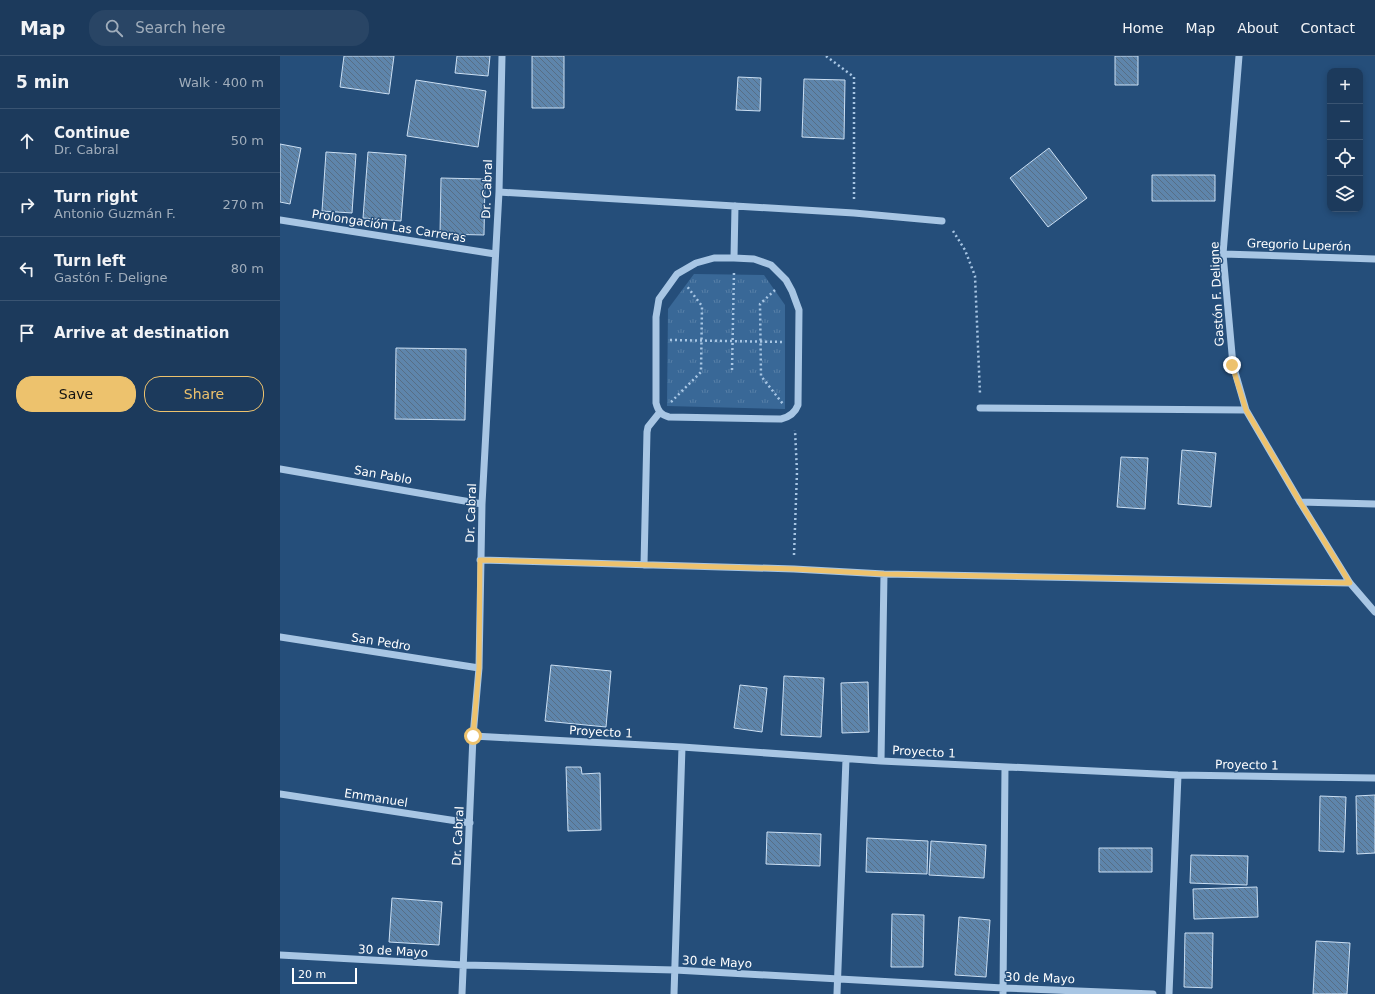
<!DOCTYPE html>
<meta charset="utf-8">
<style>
body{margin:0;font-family:"DejaVu Sans",sans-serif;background:#294565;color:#f1f3f6}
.controls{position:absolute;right:12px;top:12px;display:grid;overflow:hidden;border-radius:8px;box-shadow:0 2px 6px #0003}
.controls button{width:36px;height:36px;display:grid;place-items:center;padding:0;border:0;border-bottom:1px solid #3a5472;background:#1c3a5c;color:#f1f3f6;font:20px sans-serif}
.scale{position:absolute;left:12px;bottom:10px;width:65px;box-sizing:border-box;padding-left:4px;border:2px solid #fff;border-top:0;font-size:11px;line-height:14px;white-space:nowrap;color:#fff;-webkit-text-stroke:3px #254e7a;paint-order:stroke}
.stop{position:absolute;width:12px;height:12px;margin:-9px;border:3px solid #edc26d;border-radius:50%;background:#fff}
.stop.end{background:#edc26d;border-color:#fff;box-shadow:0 1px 4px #0008}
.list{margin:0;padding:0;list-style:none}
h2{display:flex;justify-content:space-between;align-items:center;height:52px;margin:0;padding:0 16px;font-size:17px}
h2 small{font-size:13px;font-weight:400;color:#a0adbb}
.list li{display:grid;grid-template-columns:26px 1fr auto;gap:12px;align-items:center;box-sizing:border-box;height:64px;padding:0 16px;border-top:1px solid #3a5472}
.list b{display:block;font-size:15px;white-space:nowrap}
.list p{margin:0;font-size:13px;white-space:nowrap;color:#a0adbb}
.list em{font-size:13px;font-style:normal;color:#a0adbb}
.actions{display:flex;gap:8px;padding:12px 16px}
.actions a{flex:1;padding:9px 0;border:1px solid #edc26d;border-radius:16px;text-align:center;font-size:14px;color:#edc26d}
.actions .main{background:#edc26d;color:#111}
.icon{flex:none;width:22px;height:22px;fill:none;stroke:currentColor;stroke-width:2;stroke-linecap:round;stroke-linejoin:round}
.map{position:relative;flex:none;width:1095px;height:938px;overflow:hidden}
header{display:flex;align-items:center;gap:24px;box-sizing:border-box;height:56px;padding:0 20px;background:#1c3a5c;border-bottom:1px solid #3a5472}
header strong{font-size:19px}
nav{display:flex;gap:22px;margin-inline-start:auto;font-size:14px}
.search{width:280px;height:36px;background:#294565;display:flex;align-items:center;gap:10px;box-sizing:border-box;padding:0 14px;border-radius:16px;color:#a0adbb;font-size:15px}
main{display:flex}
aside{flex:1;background:#1c3a5c}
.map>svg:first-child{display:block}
</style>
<header>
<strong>Map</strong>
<div class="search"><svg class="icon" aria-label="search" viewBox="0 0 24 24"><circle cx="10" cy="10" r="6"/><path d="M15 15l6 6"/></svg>Search here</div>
<nav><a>Home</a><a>Map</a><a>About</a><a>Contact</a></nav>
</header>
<main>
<aside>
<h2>5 min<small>Walk · 400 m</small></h2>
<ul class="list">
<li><svg class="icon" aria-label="ahead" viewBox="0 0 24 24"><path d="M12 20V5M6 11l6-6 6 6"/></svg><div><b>Continue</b><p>Dr. Cabral</p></div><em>50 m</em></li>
<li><svg class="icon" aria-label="right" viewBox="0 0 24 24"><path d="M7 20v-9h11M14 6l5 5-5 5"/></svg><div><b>Turn right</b><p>Antonio Guzmán F.</p></div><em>270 m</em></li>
<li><svg class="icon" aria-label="left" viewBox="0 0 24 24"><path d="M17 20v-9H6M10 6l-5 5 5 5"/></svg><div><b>Turn left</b><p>Gastón F. Deligne</p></div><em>80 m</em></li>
<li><svg class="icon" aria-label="arrive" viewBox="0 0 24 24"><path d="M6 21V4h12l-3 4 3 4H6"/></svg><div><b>Arrive at destination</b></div></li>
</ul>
<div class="actions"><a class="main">Save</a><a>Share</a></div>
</aside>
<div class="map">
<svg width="1095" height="938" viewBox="0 0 1095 938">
<defs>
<pattern id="park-tufts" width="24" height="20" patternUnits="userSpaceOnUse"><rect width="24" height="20" fill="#396897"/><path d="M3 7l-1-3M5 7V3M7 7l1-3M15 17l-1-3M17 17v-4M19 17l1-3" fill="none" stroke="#577fa7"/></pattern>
<pattern id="building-back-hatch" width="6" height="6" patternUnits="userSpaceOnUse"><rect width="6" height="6" fill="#5e85ab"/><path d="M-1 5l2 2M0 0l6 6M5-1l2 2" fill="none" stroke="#576e85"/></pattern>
</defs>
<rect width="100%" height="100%" fill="#254e7a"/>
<path fill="url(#park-tufts)" d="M414,218L484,219L505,249V353L387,350L388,253Z"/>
<path fill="url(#building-back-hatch)" stroke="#cbdff3" d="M64,0H114L109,38L60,31Z
M177,0H210L208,20L175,17Z
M252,0H284V52H252Z
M835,0H858V29H835Z
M458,21L481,22L480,55L456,54Z
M524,23L565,24L564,83L522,81Z
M136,24L206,35L198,91L127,80Z
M0,88L21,92L10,148L0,146Z
M769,92L807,142L768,171L730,122Z
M46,96L76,98L72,157L42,155Z
M88,96L126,99L121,165L83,162Z
M872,119H935V145H872Z
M161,122L205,123L204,179L160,178Z
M116,292L186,293L185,364L115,363Z
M902,394L936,397L931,451L898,448Z
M841,401L868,402L865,453L837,451Z
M271,609L331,615L326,671L265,665Z
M504,620L544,622L541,681L501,679Z
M588,626L589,676L562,677L561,627Z
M460,629L487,632L482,676L454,672Z
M286,711H301L302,718L320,717L321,774L288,775Z
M1095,739V797L1077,798L1076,740Z
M1040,740L1066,741L1064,796L1039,795Z
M487,776L541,778L540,810L486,808Z
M587,782L648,785L647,818L586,816Z
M651,785L706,789L704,822L649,819Z
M819,792H872V816H819Z
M911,799L968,800L967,829L910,827Z
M977,831L978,861L914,863L913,833Z
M112,842L162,846L159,889L109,886Z
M612,858L644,859L643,911H611Z
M679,861L710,864L706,921L675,919Z
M905,877H933L932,932L904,931Z
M1036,885L1070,887L1067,938H1033Z"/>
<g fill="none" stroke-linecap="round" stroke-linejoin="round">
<path stroke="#a8c6e4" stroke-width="2.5" stroke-dasharray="2 3" stroke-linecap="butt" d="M546,0L574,21V143
M673,175L685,194L695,220L700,338
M495,234L480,248L481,320L503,348
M390,284L505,286
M452,314L454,216
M391,346L421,316L422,250L406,229
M514,499L517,416L515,374"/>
<path stroke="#a8c6e4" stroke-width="7" d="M959,0L943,198L953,309L966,354L1020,446L1070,527L1095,556
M219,136L574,157L662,165
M0,164L215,198
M943,198L1095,203
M434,202H454L474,203L491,209L506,224L512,235L519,254L518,349C515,357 510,361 501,363L389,361C381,359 378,355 376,347V261L379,243L397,218L416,207Z
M454,202L455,150
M700,352L966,354
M0,413L202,448
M1020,446L1095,448
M200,504L514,513L604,518L1070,527
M364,509L367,376L368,371L380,356
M0,581L199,612
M193,680L402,691L601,705L898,719L1095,722
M601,705L604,518
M0,738L190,767
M0,899L183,909L395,914L723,932L873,938
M182,938L193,680L199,612L202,448L219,136L222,0
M394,938L402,691
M557,938L566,703
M723,938L725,711
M889,938L898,719"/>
</g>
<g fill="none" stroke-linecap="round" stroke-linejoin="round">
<path stroke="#edc26d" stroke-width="5" d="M193,680L199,612L200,504L514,513L604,518L1070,527L1020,446L966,354L952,309"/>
</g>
<g text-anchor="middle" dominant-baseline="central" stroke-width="3" stroke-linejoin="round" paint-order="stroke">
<g font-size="12" fill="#fff" stroke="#254e7a">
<text transform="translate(207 133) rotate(-88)">Dr. Cabral</text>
<text transform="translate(109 170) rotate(9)">Prolongación Las Carreras</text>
<text transform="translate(1019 189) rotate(2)">Gregorio Luperón</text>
<text transform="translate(937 238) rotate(-93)">Gastón F. Deligne</text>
<text transform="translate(103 419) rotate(10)">San Pablo</text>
<text transform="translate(191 457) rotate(-88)">Dr. Cabral</text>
<text transform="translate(101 586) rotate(9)">San Pedro</text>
<text transform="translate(321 676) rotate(3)">Proyecto 1</text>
<text transform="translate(644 696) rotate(3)">Proyecto 1</text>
<text transform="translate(967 709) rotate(1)">Proyecto 1</text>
<text transform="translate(96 742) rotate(9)">Emmanuel</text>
<text transform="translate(178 780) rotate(-87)">Dr. Cabral</text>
<text transform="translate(113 895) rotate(3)">30 de Mayo</text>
<text transform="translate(437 906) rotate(3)">30 de Mayo</text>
<text transform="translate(760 922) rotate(2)">30 de Mayo</text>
</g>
</g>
</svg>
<div class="controls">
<button>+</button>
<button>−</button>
<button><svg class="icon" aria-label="locate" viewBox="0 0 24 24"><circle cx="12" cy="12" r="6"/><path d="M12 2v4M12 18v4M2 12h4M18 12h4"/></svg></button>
<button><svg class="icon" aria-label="layers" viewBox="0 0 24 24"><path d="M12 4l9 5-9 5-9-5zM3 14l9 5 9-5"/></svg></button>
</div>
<div class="scale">20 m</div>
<div class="stop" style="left:193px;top:680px"></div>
<div class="stop end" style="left:952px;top:309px"></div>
</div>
</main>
